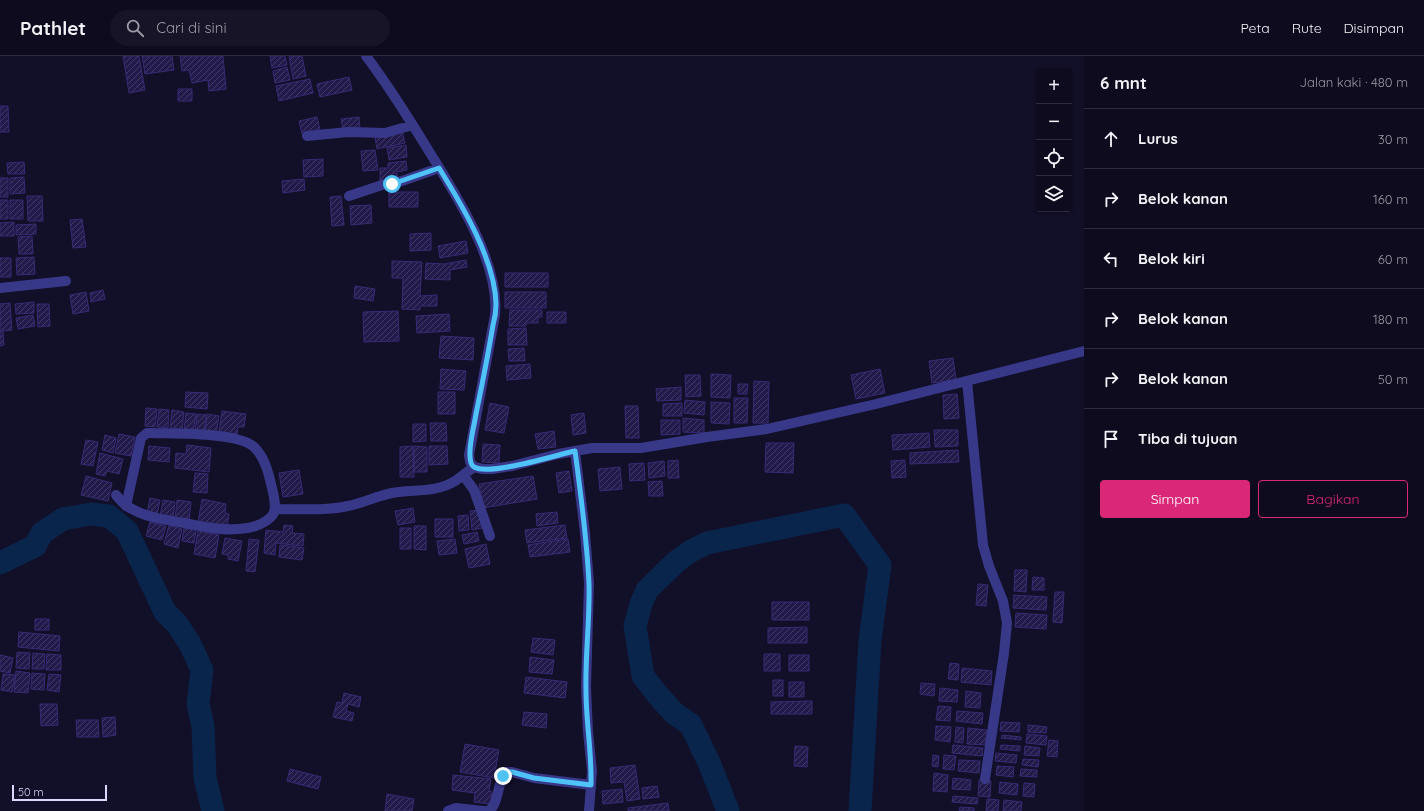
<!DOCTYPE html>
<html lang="id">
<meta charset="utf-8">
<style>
body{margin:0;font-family:Quicksand,sans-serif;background:#171427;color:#f1f3f6}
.controls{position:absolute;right:12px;top:12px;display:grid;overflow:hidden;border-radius:4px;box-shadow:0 1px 3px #0004}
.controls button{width:36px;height:36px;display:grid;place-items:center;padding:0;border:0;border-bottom:1px solid #2e2b3c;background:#0e0b1e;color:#f1f3f6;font:20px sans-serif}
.scale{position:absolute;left:12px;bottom:10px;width:95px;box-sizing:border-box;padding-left:4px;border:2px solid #d9d6ff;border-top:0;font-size:11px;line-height:14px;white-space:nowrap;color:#d9d6ff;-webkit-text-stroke:3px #120f28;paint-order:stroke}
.stop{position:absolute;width:12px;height:12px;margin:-9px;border:3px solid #4fc3f7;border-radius:50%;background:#fff}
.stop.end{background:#4fc3f7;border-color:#fff;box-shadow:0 1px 4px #0008}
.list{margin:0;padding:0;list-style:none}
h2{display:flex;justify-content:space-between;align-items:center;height:52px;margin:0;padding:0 16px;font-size:17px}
h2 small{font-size:13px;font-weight:400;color:#9b9ba4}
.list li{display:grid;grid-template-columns:26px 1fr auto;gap:12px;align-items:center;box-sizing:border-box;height:60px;padding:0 16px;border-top:1px solid #2e2b3c}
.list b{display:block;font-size:15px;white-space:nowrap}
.list em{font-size:13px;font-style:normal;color:#9b9ba4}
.actions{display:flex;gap:8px;padding:12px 16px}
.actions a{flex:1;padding:9px 0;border:1px solid #db2777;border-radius:4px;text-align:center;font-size:14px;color:#db2777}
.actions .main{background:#db2777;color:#fff}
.icon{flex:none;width:22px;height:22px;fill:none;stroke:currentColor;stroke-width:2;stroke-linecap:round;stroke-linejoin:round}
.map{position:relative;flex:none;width:1084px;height:755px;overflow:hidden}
header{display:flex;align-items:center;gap:24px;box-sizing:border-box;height:56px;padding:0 20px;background:#0e0b1e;border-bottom:1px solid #2e2b3c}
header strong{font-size:19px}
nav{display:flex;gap:22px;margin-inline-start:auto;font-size:14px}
.search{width:280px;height:36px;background:#171427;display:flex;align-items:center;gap:10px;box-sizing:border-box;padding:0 14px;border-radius:22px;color:#9b9ba4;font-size:15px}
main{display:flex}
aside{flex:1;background:#0e0b1e}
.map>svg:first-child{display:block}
</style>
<header>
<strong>Pathlet</strong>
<div class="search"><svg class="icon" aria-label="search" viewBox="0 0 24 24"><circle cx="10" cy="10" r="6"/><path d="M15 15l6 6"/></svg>Cari di sini</div>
<nav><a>Peta</a><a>Rute</a><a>Disimpan</a></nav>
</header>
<main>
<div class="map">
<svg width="1084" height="755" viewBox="0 0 1084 755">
<defs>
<pattern id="building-hatch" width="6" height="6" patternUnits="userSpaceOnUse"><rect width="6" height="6" fill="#221a4a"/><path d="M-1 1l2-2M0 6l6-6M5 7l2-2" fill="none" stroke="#423b65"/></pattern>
</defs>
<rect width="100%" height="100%" fill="#120f28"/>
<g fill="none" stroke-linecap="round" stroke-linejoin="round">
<path stroke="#0a254c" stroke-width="23" d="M0,507L35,490L42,477L63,463L91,458L109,460L127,475L165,556L177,568L190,588L202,614L198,648L203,670L205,722L213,755
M728,755L710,709L691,669L674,657L657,638L643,620L635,570L641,548L647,534L677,505L691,495L707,487L844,459L880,509L870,584L860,755"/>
</g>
<path fill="url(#building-hatch)" stroke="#372b77" d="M123,0H139L145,34L129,37Z
M142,0H172L174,14L145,18Z
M180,0H223L226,33L209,35L208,24L192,27L189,14L182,15Z
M270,0H285L287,9L272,12Z
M289,0H302L306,20L293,23Z
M287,11L290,24L275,27L273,15Z
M349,21L352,34L320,41L317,28Z
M310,23L313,37L279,45L276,30Z
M178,33H192V45H178Z
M0,50H8L9,76H0Z
M317,61L320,74L302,78L299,65Z
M359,61L360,72L343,74L341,63Z
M402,75L405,87L377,93L375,81Z
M406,89L407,101L389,104L387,92Z
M375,94L378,114L363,115L361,95Z
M323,103V120L304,121L303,104Z
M406,105L407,114L397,116V126H380V112H388V107Z
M24,106L25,118H8L7,107Z
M24,121L25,137L10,138V122Z
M0,122H8V141H0Z
M304,123L305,134L283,137L282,125Z
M389,136H418V151H389Z
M27,140H42L43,165H28Z
M341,140L344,169L332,170L330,141Z
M0,144H8V163H0Z
M10,144H23V163H10Z
M371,149L372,167L351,169L350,150Z
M82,163L86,191L73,192L70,164Z
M14,166V180H0V167Z
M36,168V178L16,179V169Z
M431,177V194L410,195V178Z
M32,180L33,198H19L18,181Z
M466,185L468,197L440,202L438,190Z
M34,201L35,218L17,219L16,202Z
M0,202H11V221H0Z
M466,204L467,211L450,214V224L425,223L426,207L444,208Z
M392,205L422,206L420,240L437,239V250H420V254L402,253L403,222H392Z
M505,217H548V231H505Z
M355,230L375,233L373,245L354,242Z
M103,234L105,243L91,246L90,237Z
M86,236L89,255L73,258L70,239Z
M505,236H546V252H505Z
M34,246V257L16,258L15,248Z
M10,247L12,274L3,275L4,289L0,290V248Z
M37,248H49L50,270L38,271Z
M510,254H542V261H538V267H526V270H509Z
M398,255L399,285L364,286L363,256Z
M547,256H566V267H547Z
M449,258L450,275L417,277L416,260Z
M33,259L35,270L18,273L16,262Z
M526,272L527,289H508V273Z
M441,280L474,282L473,304L439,302Z
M524,292L525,305H509L508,293Z
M953,302L956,324L932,327L929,305Z
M530,308L531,322L507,324L506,310Z
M441,313L466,315L464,334L440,333Z
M880,313L885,337L856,343L851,319Z
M711,318L731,319L730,342L711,341Z
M685,319H700L701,340L686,341Z
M754,325L769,326L768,367H753Z
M738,328H748L747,338H738Z
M681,331V344L657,345L656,333Z
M186,336L208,337L207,353L185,351Z
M438,336H455V358H438Z
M957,338L959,362L944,363L943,339Z
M734,342H748L747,367H734Z
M685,344L705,346L704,359L684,357Z
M711,346L730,347L729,368L711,367Z
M490,347L509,351L504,377L485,374Z
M682,347V360H663V348Z
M625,350H638L639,382H626Z
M146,352L157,353L155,371L145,370Z
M159,353L169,354L168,372L157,371Z
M172,354L184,356L182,374L170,372Z
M222,355L246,358L244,371H238L237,378L219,376Z
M186,357L196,358L193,376L184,375Z
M584,357L586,377L573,379L571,359Z
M197,358L206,359L204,378L195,377Z
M207,358L219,360L216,379L205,377Z
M683,362L704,364V377L683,376Z
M661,364H680V378L661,379Z
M430,367H446L447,385H431Z
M413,368H426V385L413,386Z
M934,374H958V390L935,391Z
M554,375L556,391L538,393L535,378Z
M929,377L930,391L893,394L892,379Z
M119,378L135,381L131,400L115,397Z
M105,379L116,382L113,397L102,394Z
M86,384L98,386L93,410L81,408Z
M766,387H794L793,417L765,416Z
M483,388L500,389L499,407L482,406Z
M187,389L211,392L209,416L175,412L176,397L186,398Z
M149,390L170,392L169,406L148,404Z
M413,390L414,421H400V391Z
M414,390L427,391V416H414Z
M429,390H447L448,408L429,409Z
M958,394L959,406L910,408V397Z
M100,397L123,403L119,418L107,415L105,420L96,418Z
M678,404L679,422H668V405Z
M905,404L906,421L892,422L891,405Z
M664,405L665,420L649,422L648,407Z
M644,407L645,424L630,425L629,408Z
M620,411L622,433L600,435L598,413Z
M299,414L303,438L283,441L279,417Z
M569,415L572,435L559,437L556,417Z
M195,417L208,418L207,437L193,436Z
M86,420L112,427L108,445L81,439Z
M533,420L537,443L483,452L479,428Z
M662,425L663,440H649L648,426Z
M150,442L160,444L157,459L147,457Z
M202,443L226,448L225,457L229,458L227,471L198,466Z
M163,444L175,446L173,463L160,460Z
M177,444L191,446L189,465L175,464Z
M413,452L415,466L398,469L395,455Z
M479,454L482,472L472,474L470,455Z
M557,456L558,467L537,470L536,458Z
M468,459L469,474L459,475L458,460Z
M435,463H453V481H435Z
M150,466L166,470L162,484L146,480Z
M169,469L182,473L178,492L164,488Z
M284,469L293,470L292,477L304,478L303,490L276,487L275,499L264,497L266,474L283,476Z
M565,469L567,482L527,487L525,474Z
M414,470H426V494L414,493Z
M184,472L196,474L194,487L182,485Z
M400,472H411V493H400Z
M198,475L219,479L215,502L194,498Z
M477,476L479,485L464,488L462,479Z
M225,482L242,485L238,505L228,503V499L222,498Z
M249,483L259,484L255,516L246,515Z
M455,483L457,497L439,499L437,485Z
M568,483L570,496L530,501L528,489Z
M486,488L490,508L469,512L465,493Z
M280,489L304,492L302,504L279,501Z
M1015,514H1027L1026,536L1014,535Z
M1033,521L1044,522V534H1032Z
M978,528L988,529L986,550L976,549Z
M1055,536H1064L1062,567L1053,566Z
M1014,539L1047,541L1046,554L1013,552Z
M772,546H809V564H772Z
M1016,557L1047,559L1046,573L1015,571Z
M35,563H49V574H35Z
M807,571V587H768V572Z
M19,576L60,580L59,595L18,591Z
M533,582L555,584L553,599L531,596Z
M17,596L30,597L29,613L16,612Z
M33,597L45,598L44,613H32Z
M47,598L61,599V614H46Z
M764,598H780V615H764Z
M0,599L13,602L10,617L0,615Z
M789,599H809V615H789Z
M530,601L554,604L552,618L529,616Z
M950,607L959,608L958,624L948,623Z
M962,612L992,615L991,629L961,626Z
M16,615L30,617L28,637L14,636Z
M32,617L45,618L44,634L31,633Z
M3,618L15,619L12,636L1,634Z
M49,618L61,619L59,636L47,634Z
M526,621L567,626L565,642L524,637Z
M773,624H783V640H773Z
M789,626H804V641H789Z
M921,627L935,628L934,640L920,638Z
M940,632L958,634L957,646L939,645Z
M966,635L981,637L980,652L965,651Z
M344,637L361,641L359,651L348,648L346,655L354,657L352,665L333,661L337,646L342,647Z
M812,645V658H771V646Z
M40,648H57L58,669L41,670Z
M938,650L951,651L950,665L936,664Z
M957,655L983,657L982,668L956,665Z
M524,656L547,658L546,672L522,669Z
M115,661L116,679L103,681L102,662Z
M76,664H98L99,681H77Z
M1001,666L1020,667L1019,676L1000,675Z
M1028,669L1047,671L1046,677L1028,676Z
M936,670L951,671L950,686L935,684Z
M956,671L964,672L963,687L955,686Z
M968,672L987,674L985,689L967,688Z
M1027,678L1047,680L1046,689L1026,687Z
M1002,679L1021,681V684L1001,682Z
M1049,684L1058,685L1057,701L1047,700Z
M465,688L499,694L494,722L460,716Z
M953,689L983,692L982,700L952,697Z
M1001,689L1020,690V695L1000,693Z
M795,690L808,691L807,711L794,710Z
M1025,690L1040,692L1039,700L1024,699Z
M996,697L1017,699L1016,707L995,705Z
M933,699L939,700L938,711L932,710Z
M944,699L956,700L954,714L943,713Z
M1023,703L1039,704L1038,711L1022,709Z
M959,704L980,705L979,717L958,715Z
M635,709L640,743L627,745L624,726L611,727L610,712Z
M997,710L1014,711L1013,721L996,719Z
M290,713L321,721L318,733L287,725Z
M1021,713L1037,714V721L1020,720Z
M934,717L948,719L947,736L933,735Z
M453,719L491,723L489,735L492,736L491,748L474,746L475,737L452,734Z
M953,722L971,724L970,734L952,733Z
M979,724L991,725L990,741L978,740Z
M1000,726L1018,728L1017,739L999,737Z
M1024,727L1035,728L1034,741L1023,740Z
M657,730L659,741L643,743L642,732Z
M622,733L623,746L603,748L602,735Z
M387,738L414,743L412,755H385Z
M953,740L978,742L977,748L952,746Z
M987,743L999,744L998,755H986Z
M1004,744L1022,746L1021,755H1003Z
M668,747L669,755H628V752Z
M960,751L974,752V755H959Z"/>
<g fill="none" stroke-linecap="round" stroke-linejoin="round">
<path stroke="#383889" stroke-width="10" d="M366,0C388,29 408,61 427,92C454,136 500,205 495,259L469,399L470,406L474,411L483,413H492L512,410L558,398L592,392H641L707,381L767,373L876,348L1084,295
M307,80L348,76L385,77L413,69
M349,140L385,128L402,125L439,112
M0,232L66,225
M967,325L983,489L989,510L1003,545L1007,567L1004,597L985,723
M575,395L585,477L589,527L586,631L588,676L592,715L589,755
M463,419L474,434L490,480
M116,439C121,445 126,451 134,454C149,462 167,464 184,467C201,470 220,475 238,473C249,473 263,469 271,461C278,455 274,441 272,432C269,419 265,401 254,391C239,376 173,378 151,377H147L141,382L126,450
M275,453C300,453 324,455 348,450C363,447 377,440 392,437C413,433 436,437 455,425C461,421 468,415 474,411
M448,755L456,752L483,755
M487,755L490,754C500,744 496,727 507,716H512L534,722L591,729"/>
</g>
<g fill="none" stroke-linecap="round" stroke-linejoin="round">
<path stroke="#4fc3f7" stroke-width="5" d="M392,128L439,112C462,149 495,204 496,248C496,255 495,262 493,269C488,299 482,329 476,358C474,371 469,387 470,400C470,404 471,409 474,411C490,420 556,399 575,395C581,439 587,483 589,528C590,564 585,599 586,635C586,666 592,698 591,729L534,722L512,716H506L503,720"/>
</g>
</svg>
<div class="controls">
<button>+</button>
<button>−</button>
<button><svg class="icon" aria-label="locate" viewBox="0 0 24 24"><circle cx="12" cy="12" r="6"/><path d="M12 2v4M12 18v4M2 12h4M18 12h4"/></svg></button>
<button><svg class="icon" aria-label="layers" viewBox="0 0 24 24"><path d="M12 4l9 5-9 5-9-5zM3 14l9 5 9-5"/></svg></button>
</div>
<div class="scale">50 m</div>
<div class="stop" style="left:392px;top:128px"></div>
<div class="stop end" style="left:503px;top:720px"></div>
</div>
<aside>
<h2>6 mnt<small>Jalan kaki · 480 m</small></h2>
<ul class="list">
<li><svg class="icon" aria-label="ahead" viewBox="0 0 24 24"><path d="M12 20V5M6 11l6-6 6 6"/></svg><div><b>Lurus</b></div><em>30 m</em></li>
<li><svg class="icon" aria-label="right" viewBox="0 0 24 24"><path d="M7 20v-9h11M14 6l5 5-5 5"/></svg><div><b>Belok kanan</b></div><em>160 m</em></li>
<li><svg class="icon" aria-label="left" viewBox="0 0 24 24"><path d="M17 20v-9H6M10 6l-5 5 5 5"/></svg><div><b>Belok kiri</b></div><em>60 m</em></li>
<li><svg class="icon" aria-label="right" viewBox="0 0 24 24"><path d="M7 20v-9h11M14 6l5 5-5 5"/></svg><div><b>Belok kanan</b></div><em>180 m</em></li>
<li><svg class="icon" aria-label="right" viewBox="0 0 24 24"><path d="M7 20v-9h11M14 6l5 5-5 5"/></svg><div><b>Belok kanan</b></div><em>50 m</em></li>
<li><svg class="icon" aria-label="arrive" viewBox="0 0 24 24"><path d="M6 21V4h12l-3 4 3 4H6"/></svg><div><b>Tiba di tujuan</b></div></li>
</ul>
<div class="actions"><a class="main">Simpan</a><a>Bagikan</a></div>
</aside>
</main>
